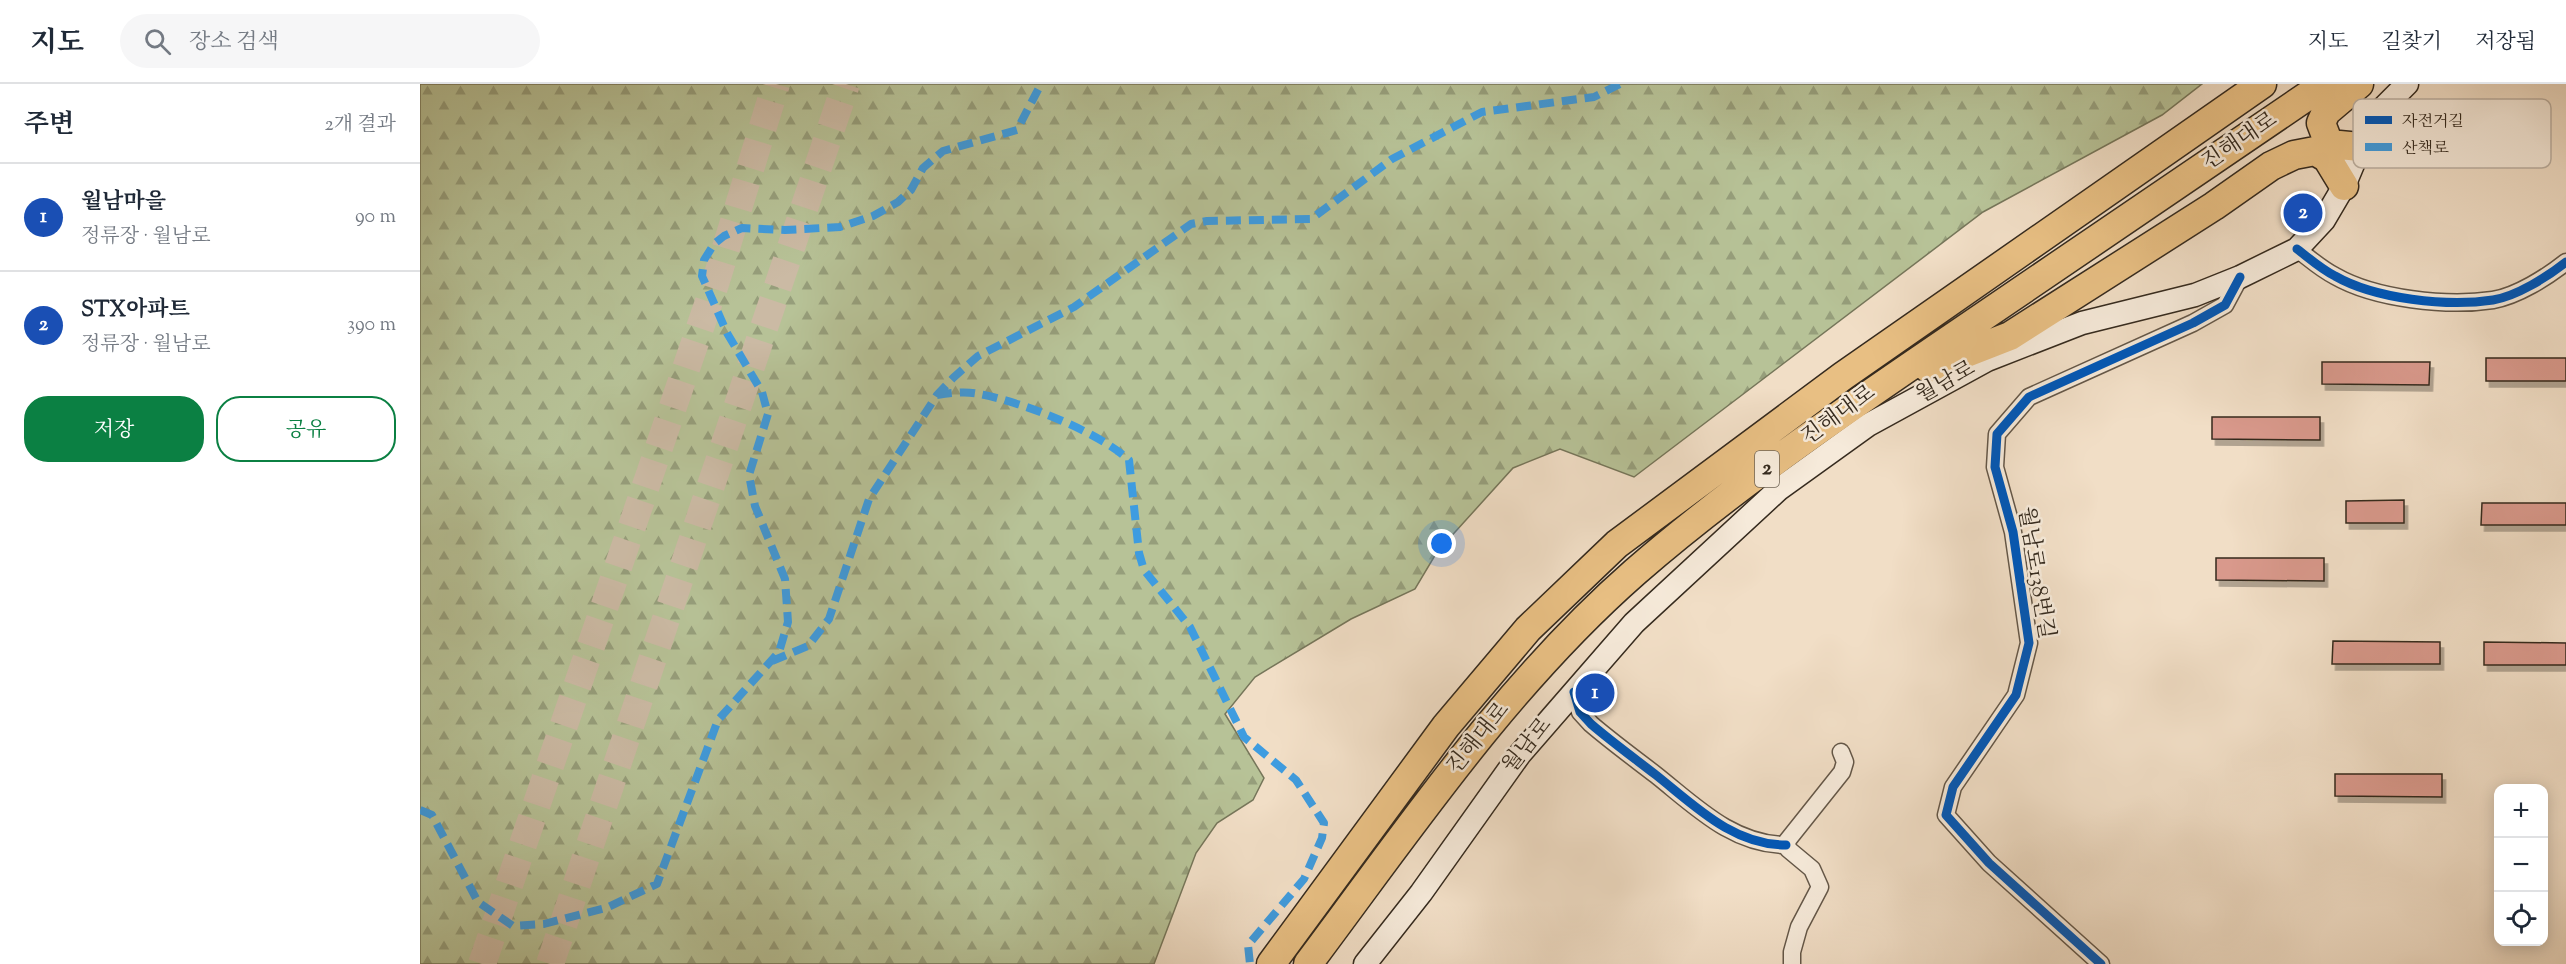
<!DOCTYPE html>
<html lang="ko">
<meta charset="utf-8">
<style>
body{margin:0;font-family:"Sorts Mill Goudy","Noto Serif KR",serif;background:#f6f6f7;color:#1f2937}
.controls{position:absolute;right:18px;bottom:18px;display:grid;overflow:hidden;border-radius:12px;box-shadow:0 3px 15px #0003}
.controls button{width:54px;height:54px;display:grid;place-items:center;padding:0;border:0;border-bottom:2px solid #e0e1e3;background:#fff;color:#1f2937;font:30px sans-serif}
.you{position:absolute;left:1022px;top:460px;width:21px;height:21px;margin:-15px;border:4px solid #fff;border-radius:50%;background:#1a73e8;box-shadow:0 0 0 9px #1a73e833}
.badge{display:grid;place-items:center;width:39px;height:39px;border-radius:50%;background:#0b8043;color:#fff;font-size:20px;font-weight:700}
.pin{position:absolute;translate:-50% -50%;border:3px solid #fff;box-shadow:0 2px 6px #0006}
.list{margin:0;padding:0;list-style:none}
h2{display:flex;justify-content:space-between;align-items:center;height:78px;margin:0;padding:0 24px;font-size:26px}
h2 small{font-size:20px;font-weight:400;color:#747a83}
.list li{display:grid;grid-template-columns:39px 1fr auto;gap:18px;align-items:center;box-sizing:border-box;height:108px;padding:0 24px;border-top:2px solid #e0e1e3}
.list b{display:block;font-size:22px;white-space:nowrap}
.list p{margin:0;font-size:20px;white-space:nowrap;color:#747a83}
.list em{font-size:20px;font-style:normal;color:#747a83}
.actions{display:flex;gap:12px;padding:18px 24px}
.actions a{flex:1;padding:14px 0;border:2px solid #0b8043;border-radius:24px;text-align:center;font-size:21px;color:#0b8043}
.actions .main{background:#0b8043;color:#fff}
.icon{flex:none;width:33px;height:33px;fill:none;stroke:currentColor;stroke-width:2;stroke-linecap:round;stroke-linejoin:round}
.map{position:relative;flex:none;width:2146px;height:880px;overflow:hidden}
header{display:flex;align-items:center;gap:36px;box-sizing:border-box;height:84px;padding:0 30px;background:#fff;border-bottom:2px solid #e0e1e3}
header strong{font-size:28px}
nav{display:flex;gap:33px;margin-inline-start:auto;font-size:21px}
.search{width:420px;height:54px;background:#f6f6f7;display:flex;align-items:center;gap:15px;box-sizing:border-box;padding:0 21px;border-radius:33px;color:#747a83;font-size:22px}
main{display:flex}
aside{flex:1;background:#fff}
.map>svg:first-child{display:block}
</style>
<header>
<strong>지도</strong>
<div class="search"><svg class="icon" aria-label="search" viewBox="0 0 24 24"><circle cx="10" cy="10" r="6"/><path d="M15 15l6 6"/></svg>장소 검색</div>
<nav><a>지도</a><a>길찾기</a><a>저장됨</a></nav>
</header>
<main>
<aside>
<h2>주변<small>2개 결과</small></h2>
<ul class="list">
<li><span class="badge" style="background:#1a4fb4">1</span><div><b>월남마을</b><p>정류장 · 월남로</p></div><em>90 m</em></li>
<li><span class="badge" style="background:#1a4fb4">2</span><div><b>STX아파트</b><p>정류장 · 월남로</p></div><em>390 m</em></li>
</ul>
<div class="actions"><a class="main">저장</a><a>공유</a></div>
</aside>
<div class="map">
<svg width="2146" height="880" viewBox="0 0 2146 880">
<defs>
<pattern id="forest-firs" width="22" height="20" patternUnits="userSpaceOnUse" patternTransform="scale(1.5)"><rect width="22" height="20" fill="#b7c297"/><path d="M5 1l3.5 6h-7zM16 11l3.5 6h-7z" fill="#969e7b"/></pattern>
<filter id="shadow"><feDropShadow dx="3.5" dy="6" stdDeviation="0" flood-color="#0004"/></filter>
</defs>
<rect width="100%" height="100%" fill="#f1dec6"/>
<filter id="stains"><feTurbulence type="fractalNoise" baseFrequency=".00333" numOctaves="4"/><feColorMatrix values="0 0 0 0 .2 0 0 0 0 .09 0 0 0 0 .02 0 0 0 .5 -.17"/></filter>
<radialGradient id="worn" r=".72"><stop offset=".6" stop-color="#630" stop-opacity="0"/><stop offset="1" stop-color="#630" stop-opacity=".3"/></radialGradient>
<path fill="url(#forest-firs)" stroke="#76765a" stroke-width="1.5" d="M0,0H1782L1742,31L1563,128L1214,393L1140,365L1093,384L1017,468L995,505L931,535L835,593L805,630L844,694L833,716L797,739L776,769L734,880H0Z"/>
<path fill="#d9998c" stroke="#352a1e" stroke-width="1.5" filter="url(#shadow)" d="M2066,274H2146V297H2066Z
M1902,278H2010L2009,301L1902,300Z
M1792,333H1900V356L1792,355Z
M1984,416V439H1926V417Z
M2062,419H2146V441H2061Z
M1796,474H1904V497L1796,496Z
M1913,557L2020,558V580H1912Z
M2064,558L2146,559V581H2064Z
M1915,690H2022V713L1915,712Z"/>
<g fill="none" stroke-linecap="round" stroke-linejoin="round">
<path stroke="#cbbaa4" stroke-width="28" stroke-dasharray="28 14" stroke-linecap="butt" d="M62,880L295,200L356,0
M130,880L426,0"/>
<g stroke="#645748" stroke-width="19">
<path id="street" d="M1877,165C1889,174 1901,185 1915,192C1955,215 2027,223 2073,216C2097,212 2127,193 2146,178
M1154,608L1160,628L1171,640C1192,658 1214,674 1236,691C1275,722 1313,761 1366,761
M1372,880V868L1379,843L1400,803L1392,785L1368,765L1367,757L1422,688L1425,678L1421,668
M1681,880L1569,779L1526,731L1533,703L1596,611L1609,559L1593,448L1575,383L1577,350L1609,313L1773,239L1805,221L1820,193"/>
</g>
<g stroke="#352a1e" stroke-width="25">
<path id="secondary" d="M945,880L1001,809L1100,670L1214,539L1359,405L1448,341L1567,276L1662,239L1775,211L1820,193L1877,165L1904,136L1924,102L1952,35L1987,0"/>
</g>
<g stroke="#352a1e" stroke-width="31">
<path id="highway" d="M1939,0L1906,28L1901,39L1909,60L1940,63
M1508,284L1590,252L1794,122L1851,82L1874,71L1895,67L1907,74L1924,102
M851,880L1026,642L1108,545L1197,460L1423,292L1842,0
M888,880C990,744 1086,601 1215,488C1314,402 1430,323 1539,249C1661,166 1783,83 1905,0"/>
</g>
<use href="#street" stroke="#f6eada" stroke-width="16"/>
<use href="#secondary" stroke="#f6eada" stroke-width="22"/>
<use href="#highway" stroke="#e8bf83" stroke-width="28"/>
<path stroke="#3e9ce0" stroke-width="8" stroke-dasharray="15 8" stroke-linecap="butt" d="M517,311C530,309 546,307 559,310C602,318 677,347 709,376L719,469L724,486L770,543L824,653L876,696L904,739L902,754L884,795L828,861L830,880
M352,577L388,562L409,535L449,415L517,311L533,294L558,272L654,223L771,140L787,137L891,135L972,75L1062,28L1174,13L1200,0
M0,726L12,731L58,818L93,842L124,840L186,824L237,800L298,636L359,568L368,538L365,495L335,422L329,391L348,330L342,308L307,249L282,192L284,176L294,160L304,152L322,144L365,146L420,143L453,132L478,118L491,106L503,84L523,67L597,46L621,0"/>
<g stroke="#f6eada" stroke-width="13">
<path id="cycleway" d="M1877,165C1889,174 1901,185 1915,192C1955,215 2027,223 2073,216C2097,212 2127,193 2146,178
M1154,608L1160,628L1171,640C1192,658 1214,674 1236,691C1275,722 1313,761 1366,761
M1681,880L1569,779L1526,731L1533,703L1596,611L1609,559L1593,448L1575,383L1577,350L1609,313L1773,239L1805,221L1820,193"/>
</g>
<use href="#cycleway" stroke="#0057b8" stroke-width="9"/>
</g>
<g text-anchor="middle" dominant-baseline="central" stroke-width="5" stroke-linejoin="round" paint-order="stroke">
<rect fill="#f6eada" stroke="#6f6456" stroke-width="1.5" x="1335" y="367" width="24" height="36" rx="4.5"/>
<g font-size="21" font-weight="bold" fill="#352a1e">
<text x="1347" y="385">2</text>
</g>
<g font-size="22" fill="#352a1e" stroke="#f6eada">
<text transform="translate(1820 58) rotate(-34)">진해대로</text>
<text transform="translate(1526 299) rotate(-29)">월남로</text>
<text transform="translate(1419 332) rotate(-36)">진해대로</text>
<text transform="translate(1615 489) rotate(81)">월남로138번길</text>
<text transform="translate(1059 655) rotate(-51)">진해대로</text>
<text transform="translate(1108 662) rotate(-51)">월남로</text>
</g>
</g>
<rect x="1933" y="15" width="198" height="69" rx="9" fill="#f6eada" stroke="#bcb0a2" stroke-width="1.5"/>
<rect x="1945" y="32" width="27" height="8" fill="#0057b8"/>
<rect x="1945" y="59" width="27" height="8" fill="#3e9ce0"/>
<g font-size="16" fill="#352a1e">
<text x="1982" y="42">자전거길</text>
<text x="1982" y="69">산책로</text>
</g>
<rect width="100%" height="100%" filter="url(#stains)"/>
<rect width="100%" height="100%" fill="url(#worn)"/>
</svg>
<div class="controls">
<button>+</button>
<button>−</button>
<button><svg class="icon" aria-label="locate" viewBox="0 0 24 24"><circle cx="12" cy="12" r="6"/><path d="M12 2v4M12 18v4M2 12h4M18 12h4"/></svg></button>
</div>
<div class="you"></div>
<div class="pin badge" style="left:1175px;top:609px;background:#1a4fb4">1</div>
<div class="pin badge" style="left:1883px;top:129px;background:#1a4fb4">2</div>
</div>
</main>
